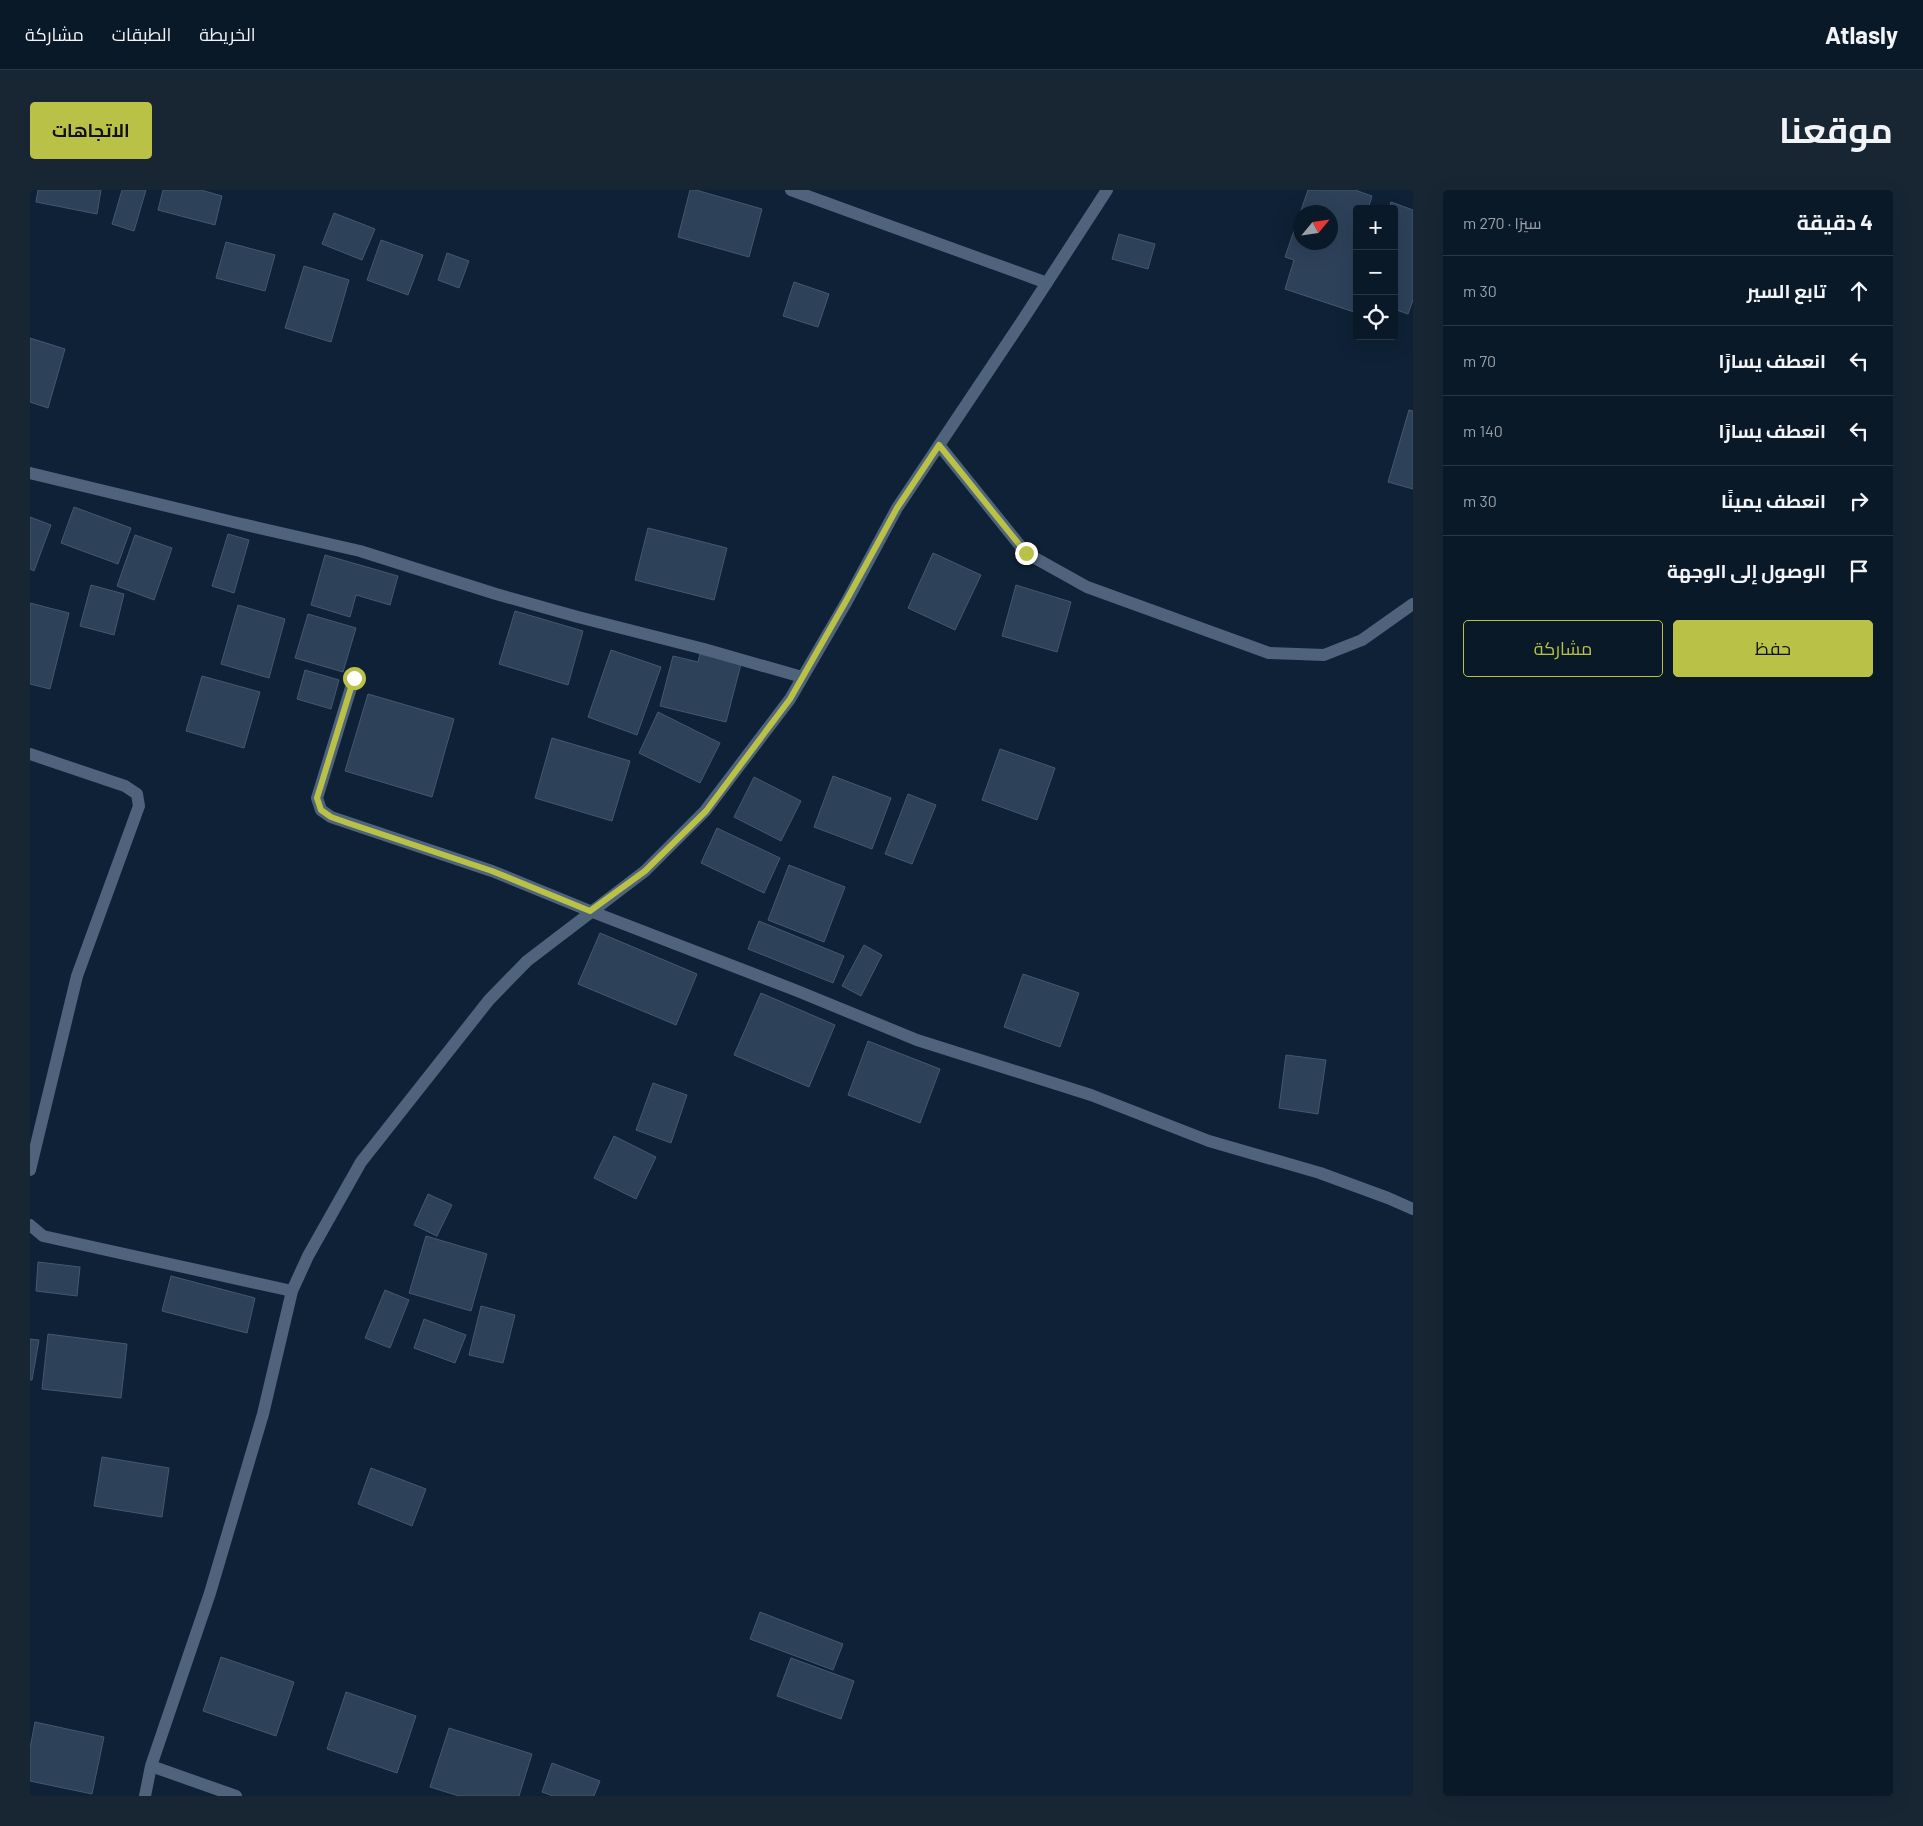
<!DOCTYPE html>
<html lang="ar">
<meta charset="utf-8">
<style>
body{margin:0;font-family:Barlow,Cairo,sans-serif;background:#182634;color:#f1f3f6;direction:rtl}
.controls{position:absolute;right:15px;top:15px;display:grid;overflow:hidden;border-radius:5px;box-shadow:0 5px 20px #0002}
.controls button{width:45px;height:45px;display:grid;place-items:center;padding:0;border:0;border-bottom:1px solid #2a3845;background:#0a1928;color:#f1f3f6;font:25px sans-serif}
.compass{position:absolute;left:1263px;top:15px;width:45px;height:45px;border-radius:50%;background:#0a1928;box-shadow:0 5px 20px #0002;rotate:61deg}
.stop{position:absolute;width:15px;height:15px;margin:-11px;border:4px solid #b9c146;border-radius:50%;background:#fff}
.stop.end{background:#b9c146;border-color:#fff;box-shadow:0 1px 5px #0008}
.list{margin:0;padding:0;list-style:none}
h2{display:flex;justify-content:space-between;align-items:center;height:65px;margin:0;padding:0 20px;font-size:21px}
h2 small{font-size:16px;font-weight:400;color:#99a0a8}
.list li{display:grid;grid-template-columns:32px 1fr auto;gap:15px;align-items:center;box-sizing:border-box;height:70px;padding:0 20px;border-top:1px solid #2a3845}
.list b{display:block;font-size:19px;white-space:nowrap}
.list em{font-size:16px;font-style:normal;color:#99a0a8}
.actions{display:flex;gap:10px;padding:15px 20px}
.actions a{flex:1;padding:11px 0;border:1px solid #b9c146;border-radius:5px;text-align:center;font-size:18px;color:#b9c146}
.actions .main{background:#b9c146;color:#111}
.icon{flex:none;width:28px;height:28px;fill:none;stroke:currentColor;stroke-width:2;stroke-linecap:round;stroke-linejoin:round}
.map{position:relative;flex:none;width:1383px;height:1606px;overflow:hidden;direction:ltr;border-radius:5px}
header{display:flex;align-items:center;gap:30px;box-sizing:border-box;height:70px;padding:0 25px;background:#0a1928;border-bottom:1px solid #2a3845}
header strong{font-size:24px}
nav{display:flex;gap:28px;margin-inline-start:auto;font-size:18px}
.intro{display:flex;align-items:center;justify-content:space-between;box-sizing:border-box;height:120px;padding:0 30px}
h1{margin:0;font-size:35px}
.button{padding:12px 22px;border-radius:5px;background:#b9c146;color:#111;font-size:18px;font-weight:700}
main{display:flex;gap:30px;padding:0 30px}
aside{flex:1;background:#0a1928;border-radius:5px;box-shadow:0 5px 20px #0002}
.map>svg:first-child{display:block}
</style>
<header>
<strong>Atlasly</strong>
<nav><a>الخريطة</a><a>الطبقات</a><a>مشاركة</a></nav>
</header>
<div class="intro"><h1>موقعنا</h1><a class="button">الاتجاهات</a></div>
<main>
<aside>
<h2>4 دقيقة<small>سيرًا · 270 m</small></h2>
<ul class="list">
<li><svg class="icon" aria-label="ahead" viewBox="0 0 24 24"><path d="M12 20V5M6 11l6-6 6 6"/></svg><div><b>تابع السير</b></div><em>30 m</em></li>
<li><svg class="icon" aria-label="left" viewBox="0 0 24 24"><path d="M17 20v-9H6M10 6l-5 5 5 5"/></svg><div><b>انعطف يسارًا</b></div><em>70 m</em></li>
<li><svg class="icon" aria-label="left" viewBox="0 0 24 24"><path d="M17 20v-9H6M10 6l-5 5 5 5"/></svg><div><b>انعطف يسارًا</b></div><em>140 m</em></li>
<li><svg class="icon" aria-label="right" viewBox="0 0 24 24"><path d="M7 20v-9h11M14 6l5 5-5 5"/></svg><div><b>انعطف يمينًا</b></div><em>30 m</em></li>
<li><svg class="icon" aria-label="arrive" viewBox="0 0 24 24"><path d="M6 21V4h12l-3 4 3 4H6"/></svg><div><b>الوصول إلى الوجهة</b></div></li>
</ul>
<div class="actions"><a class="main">حفظ</a><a>مشاركة</a></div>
</aside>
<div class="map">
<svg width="1383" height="1606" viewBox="0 0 1383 1606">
<rect width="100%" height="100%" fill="#0e2136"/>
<path fill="#2d4159" stroke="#435871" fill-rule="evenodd" d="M8,0H71L67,24L6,12Z
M92,0H116L104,41L82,34Z
M133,0H171L192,6L185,35L128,20Z
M660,0H666L732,19L719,67L648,47Z
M1278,0H1325L1342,6L1338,19H1327V123L1255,99L1264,70L1255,67ZM1270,22H1300V52H1270Z
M1361,12L1383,20V110L1378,124L1364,119V19H1359Z
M304,23L345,39L332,70L292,54Z
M1089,44L1125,54L1118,79L1082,69Z
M351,50L393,65L378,105L337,90Z
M196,52L245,65L235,101L186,88Z
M417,63L439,71L429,98L408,90Z
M274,76L319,90L301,152L255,138Z
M764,92L799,104L788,137L753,126Z
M0,148L35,159L18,218L0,212Z
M1379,220L1383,221V299L1358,292Z
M44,317L101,338L88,374L31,353Z
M0,327L21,335L4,381L0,379Z
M618,338L697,358L684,410L605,390Z
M198,344L219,350L204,403L182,396Z
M105,345L142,358L124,410L87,396Z
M903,363L951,385L925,440L878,418Z
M295,365L368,386L360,415L326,405L320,427L281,415Z
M61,395L94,404L84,445L50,436Z
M986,395L1041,412L1027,462L972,446Z
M0,413L39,423L20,499L0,494Z
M208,415L255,429L239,488L191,474Z
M485,421L553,441L538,495L469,474Z
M278,424L326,438L313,482L265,468Z
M581,460L631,477L607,545L558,527Z
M670,464L711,474L696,532L630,516L643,466L668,472Z
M275,480L309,490L301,519L267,509Z
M172,486L230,502L214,558L156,541Z
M338,504L424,529L402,607L315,581Z
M628,522L690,553L670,593L609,563Z
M522,548L600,571L582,631L505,608Z
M970,559L1025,578L1007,630L952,610Z
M803,586L861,608L842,659L784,637Z
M724,587L771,611L751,651L704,627Z
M878,604L906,615L882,674L855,664Z
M687,638L750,668L734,703L671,673Z
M759,675L815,697L794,752L738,730Z
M729,731L814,766L803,793L718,759Z
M570,743L667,784L646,835L548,794Z
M834,755L852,765L831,806L812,796Z
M993,784L1049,803L1030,857L974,837Z
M731,803L805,835L779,897L704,865Z
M838,851L910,879L890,933L818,905Z
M1256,865L1296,870L1288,924L1249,918Z
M623,893L657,905L641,953L606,940Z
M584,946L626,967L606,1009L564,988Z
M398,1004L422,1015L407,1046L384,1035Z
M396,1046L457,1064L441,1121L379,1103Z
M8,1072L50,1077L47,1106L6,1101Z
M141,1086L225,1108L217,1143L132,1121Z
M355,1100L379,1110L360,1158L335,1148Z
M451,1116L485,1125L473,1173L439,1165Z
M394,1129L436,1145L425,1173L384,1158Z
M18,1144L97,1154L91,1208L12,1199Z
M0,1149L9,1150L2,1190H0Z
M72,1267L139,1278L132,1327L64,1316Z
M341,1278L396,1299L382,1336L328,1314Z
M730,1422L813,1454L803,1480L720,1449Z
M191,1467L264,1492L246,1546L173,1521Z
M761,1468L824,1491L811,1529L747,1506Z
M316,1502L386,1526L367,1583L297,1559Z
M5,1532L74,1547L62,1604L0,1591V1558Z
M419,1538L502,1564L489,1606H429L400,1597Z
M522,1573L570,1591L564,1606H523L512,1602Z"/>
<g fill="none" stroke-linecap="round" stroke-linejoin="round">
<path stroke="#4f637c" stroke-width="12" d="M761,0L1017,93
M909,255L996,363L1057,397L1239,463L1294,465L1332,450L1383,414
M0,283L203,332L330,361L466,404L548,427L674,459L772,487
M324,488L287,608L291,620L301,627L462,681L560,721L765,800L887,850L1061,905L1179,951L1290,983L1358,1008L1383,1019
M0,564L95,596L107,604L109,616L47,786L0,980
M0,1035L13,1046L262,1101
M121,1576L206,1606
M115,1606L121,1576L180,1403L233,1224L262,1101L278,1066L331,972L459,810L497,771L615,681L675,621L760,509L817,411L867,318L992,131L1077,0"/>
</g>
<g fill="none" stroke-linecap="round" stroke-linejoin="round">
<path stroke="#b9c146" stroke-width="6" d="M324,488L287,608L291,620L301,627L318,633L462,681L560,721L615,681L676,621L760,509L816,411L867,318L909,255L996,363"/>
</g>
</svg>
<div class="controls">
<button>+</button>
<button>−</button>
<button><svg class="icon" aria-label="locate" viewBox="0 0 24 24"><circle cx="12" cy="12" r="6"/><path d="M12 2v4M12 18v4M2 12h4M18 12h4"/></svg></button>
</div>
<svg class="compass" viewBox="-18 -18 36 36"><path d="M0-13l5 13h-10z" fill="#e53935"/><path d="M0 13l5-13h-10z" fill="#99a0a8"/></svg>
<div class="stop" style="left:324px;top:488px"></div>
<div class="stop end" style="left:996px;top:363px"></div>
</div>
</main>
